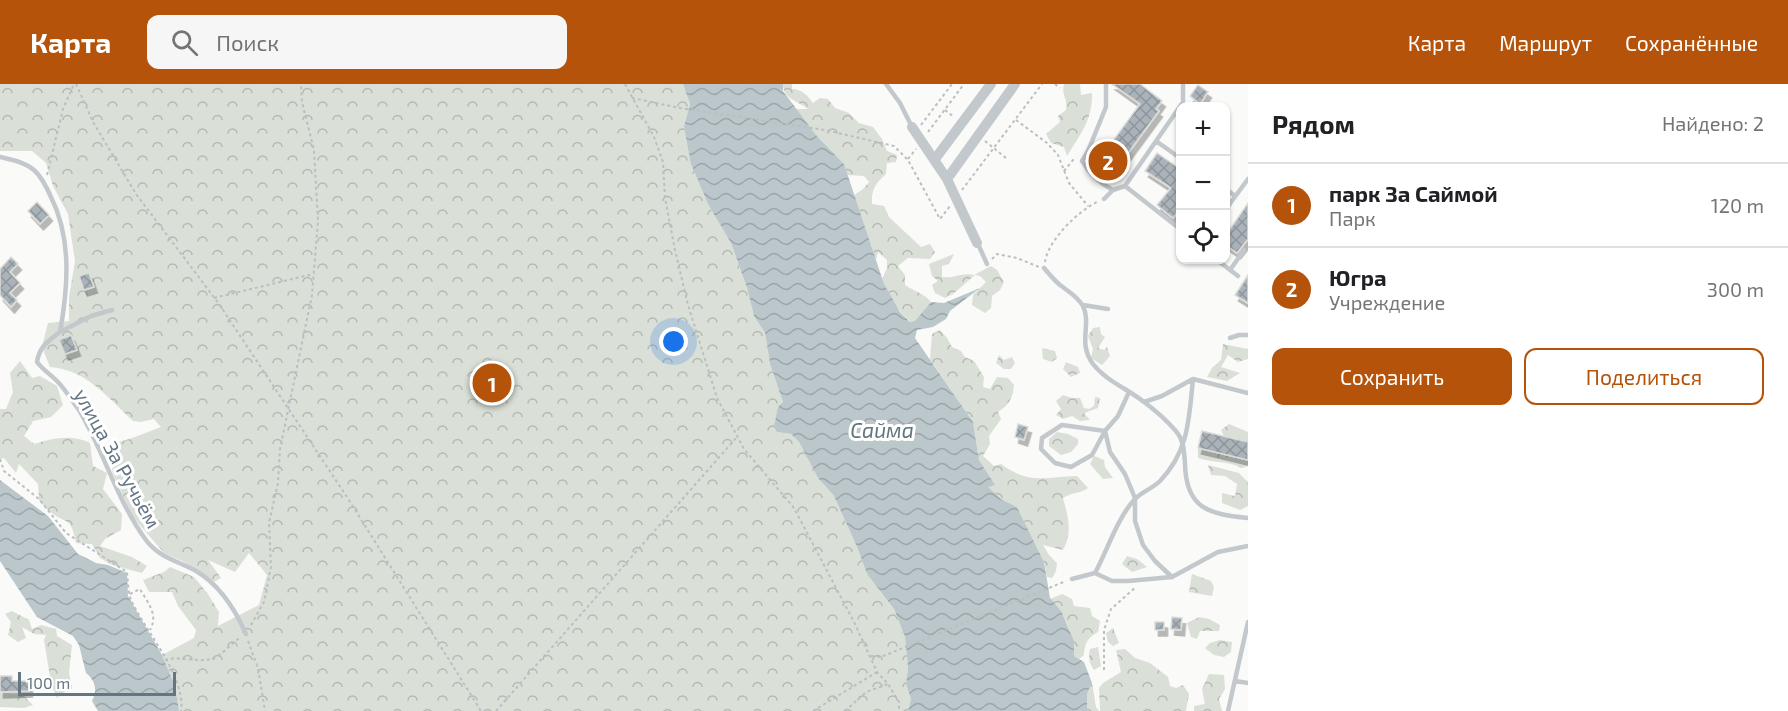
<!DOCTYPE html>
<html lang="ru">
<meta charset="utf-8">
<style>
body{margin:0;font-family:"Exo 2",sans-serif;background:#f6f6f6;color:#202124}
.controls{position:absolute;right:18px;top:18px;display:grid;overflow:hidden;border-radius:12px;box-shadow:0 2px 4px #0004}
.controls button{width:54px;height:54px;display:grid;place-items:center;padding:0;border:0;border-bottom:2px solid #e0e0e0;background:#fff;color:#202124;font:30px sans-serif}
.scale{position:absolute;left:18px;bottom:15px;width:158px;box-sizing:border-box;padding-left:6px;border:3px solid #657683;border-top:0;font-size:16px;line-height:21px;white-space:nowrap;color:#657683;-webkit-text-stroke:4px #fff;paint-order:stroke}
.you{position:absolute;left:674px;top:258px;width:21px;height:21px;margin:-15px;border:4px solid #fff;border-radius:50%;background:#1a73e8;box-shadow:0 0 0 9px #1a73e833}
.badge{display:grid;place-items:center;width:39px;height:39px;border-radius:50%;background:#b45309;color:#fff;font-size:20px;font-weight:700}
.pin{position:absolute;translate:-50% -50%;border:3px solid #fff;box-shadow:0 2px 6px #0006}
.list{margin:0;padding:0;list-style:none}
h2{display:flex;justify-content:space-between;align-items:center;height:78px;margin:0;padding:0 24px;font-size:26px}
h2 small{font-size:20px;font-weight:400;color:#757577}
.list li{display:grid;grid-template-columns:39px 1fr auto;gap:18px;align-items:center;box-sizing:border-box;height:84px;padding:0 24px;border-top:2px solid #e0e0e0}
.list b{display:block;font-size:22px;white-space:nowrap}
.list p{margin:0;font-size:20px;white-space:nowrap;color:#757577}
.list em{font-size:20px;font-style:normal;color:#757577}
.actions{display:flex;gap:12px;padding:18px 24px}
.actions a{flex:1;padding:14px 0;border:2px solid #b45309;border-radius:12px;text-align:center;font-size:21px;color:#b45309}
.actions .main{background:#b45309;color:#fff}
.icon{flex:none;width:33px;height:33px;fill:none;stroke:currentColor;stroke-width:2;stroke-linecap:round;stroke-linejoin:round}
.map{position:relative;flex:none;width:1248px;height:627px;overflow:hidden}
header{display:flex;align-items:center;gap:36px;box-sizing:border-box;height:84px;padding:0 30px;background:#b45309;color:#fff}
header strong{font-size:28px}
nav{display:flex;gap:33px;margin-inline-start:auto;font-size:21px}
.search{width:420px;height:54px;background:#f6f6f6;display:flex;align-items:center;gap:15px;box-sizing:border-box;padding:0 21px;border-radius:12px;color:#757577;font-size:22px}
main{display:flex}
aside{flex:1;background:#fff}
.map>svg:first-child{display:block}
</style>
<header>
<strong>Карта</strong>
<div class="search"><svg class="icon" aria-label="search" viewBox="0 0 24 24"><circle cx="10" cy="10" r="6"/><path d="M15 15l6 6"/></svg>Поиск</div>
<nav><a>Карта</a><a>Маршрут</a><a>Сохранённые</a></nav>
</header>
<main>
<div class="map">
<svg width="1248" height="627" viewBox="0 0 1248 627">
<defs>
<pattern id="forest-crowns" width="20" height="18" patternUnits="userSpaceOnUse" patternTransform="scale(1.5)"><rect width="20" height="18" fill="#dadfd7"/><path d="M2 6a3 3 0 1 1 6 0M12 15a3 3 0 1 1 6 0" fill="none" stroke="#b4b9b4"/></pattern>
<pattern id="water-waves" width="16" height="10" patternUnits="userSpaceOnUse" patternTransform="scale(1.5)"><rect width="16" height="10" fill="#bbc7cb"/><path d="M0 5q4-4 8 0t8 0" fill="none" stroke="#9ca6aa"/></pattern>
<pattern id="building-cross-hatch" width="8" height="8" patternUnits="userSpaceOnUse" patternTransform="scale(1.5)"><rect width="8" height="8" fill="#aab3b9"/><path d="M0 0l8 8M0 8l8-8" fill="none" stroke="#8e969c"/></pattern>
<filter id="shadow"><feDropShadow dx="3.5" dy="6" stdDeviation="0" flood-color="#0004"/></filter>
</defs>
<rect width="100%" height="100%" fill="#fafaf8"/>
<path fill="url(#forest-crowns)" d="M0,0H683L690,20L684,42L709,122L731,159L747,204L754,232L765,249L770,280L783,318L777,348L791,350L799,358L818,394L834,412L857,463L867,490L894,525L905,553L908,584L906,600L911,615L908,627H179L175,602L162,571L194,554L196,546L178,522L172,508H149L143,496L164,488L170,483L194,493L208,510L219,528L218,542L259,521L267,491L249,469L235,488L208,476L221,494L214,498L182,477L164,469L132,432L112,387L119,358C134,354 147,348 161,343L154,335L140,338L133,337C107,313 87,286 50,283L42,263L48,239L69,237V213L75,177L68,130L53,102L46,79L32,67H0Z
M783,0H792V5C802,5 808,12 813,19L820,14L828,15L835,24L849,29L859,39L873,43L882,55L887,67L897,71L896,78L887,79L886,90C876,99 871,105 872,120L884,122L889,133L921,163L930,160L935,168L930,175L908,174L898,182L905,191V201C914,207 925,210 931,218L915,238H911C898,227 887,211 882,195L887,184V176L878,168L876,176L854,111L863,105L869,98L864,92L847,91L844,80L816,51L796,25H808C798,17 783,15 783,0Z
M1064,0H1080L1081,11L1092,9C1093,35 1080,51 1067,72L1064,63L1051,59L1046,50L1060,38L1058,32L1066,26C1068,15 1061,11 1064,0Z
M954,170L949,180L942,182V193C953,195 962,188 974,191L991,182L997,186L1004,198L1000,206L992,212L991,224L985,229L972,221L973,211L986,198L980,192L975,191L953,210L945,214L935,209L932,201L938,197L932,192L929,180Z
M1100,243L1101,250L1105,253L1098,264L1104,266L1107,263L1110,272L1102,281L1091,274L1093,265L1088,252L1093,244Z
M940,246L947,254L952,263L961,267L965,273L974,277L984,293L983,303L990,305L997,293L1008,294L1014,301C1013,314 1009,321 998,328L1001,335L989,352L990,360L983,372L994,382L1001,380C1030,401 1044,393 1077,392L1088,404C1080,410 1072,408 1063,414C1068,432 1073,449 1063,466L1043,461L1049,471L1057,479L1056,487L1052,494L1047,493L1044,478L1017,423L1001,415L987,403L994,400L979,376L973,338L930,275L932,250Z
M1223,260L1248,265V275L1238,278L1228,271L1221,283L1240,289L1227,297L1207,293L1212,284L1221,276Z
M1042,264L1055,267L1057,274L1052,278L1043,275Z
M999,271L1004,276L1012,273L1015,279L1011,285H1004L996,279Z
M20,277L32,294L40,292L57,302L63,321L51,333L33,337L24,352L34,360C53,354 72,350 90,359L93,382L107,389L103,405L122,430L121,446L105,455L100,462L132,473L147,482L142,489L112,481L100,474L92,460L76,459C71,431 66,441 49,427C45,424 42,420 39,416L38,400L19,380L16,389L4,374L0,375V325H6L13,308L10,289Z
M1066,278L1078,283L1080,289L1071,293L1063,285Z
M1063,311L1072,314H1080L1084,324L1089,325L1094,322L1095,313L1100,314L1098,324L1084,329L1090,336L1080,337L1072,332L1063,335L1056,331L1061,325L1056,317Z
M1229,340L1248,348V358L1224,352L1221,346Z
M1057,348L1068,350L1078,355V360L1071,368L1061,371L1049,362V355Z
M1198,364L1248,376V382L1242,384C1230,377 1212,379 1198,374Z
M1094,372L1104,376L1105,383L1113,394L1103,395L1090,380Z
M1208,381L1239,389L1248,398V422L1240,426L1222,419V409L1235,412L1237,400L1225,392L1211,391Z
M1127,472L1137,475L1147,483L1132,488L1122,480Z
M1192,490L1211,497L1214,503L1212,512L1189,508Z
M1062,510L1072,515L1074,522L1090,524L1092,532L1100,537L1098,548C1087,555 1085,558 1084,571L1079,575L1074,572C1074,550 1065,531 1050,515Z
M12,527L29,536L32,545L41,541L56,545L57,552L72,561L69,589L72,605L67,606L57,614L51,599L44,556L46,551L34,550L22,543L26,554L18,558L8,551L11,538L5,530Z
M1199,533L1209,535L1220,541L1219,547H1200L1197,555L1191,553L1187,539Z
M1113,544L1119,559L1113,562L1108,558L1106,549Z
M1220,556L1232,558L1231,568L1224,573L1214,571L1205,564L1210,559Z
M1098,563L1101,582L1094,586C1089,579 1088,574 1090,565Z
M1125,565L1135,574L1150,579L1168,593L1170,602L1176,604L1183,601L1189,610L1186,627H1100L1099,604L1103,599L1121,588L1116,566Z
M1209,590L1224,591L1225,605L1219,615L1222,627H1194V622L1205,620L1202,605Z
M1092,599L1096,623L1099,627H1087L1086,609Z
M0,609L22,610L33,621L24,624L0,623Z"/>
<path fill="url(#water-waves)" d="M683,0H783V7L816,51L844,80L884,200L900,228L910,238L915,237L931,218L944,219L980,204L950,227L946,235L933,243L917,246L915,254L973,338L979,376L995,401L988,403L1001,415L1017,423L1044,478L1050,514L1061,527L1074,557V572L1084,578L1092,599L1087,609V627H908L911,615L906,600L908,584L905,553L894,525L867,490L857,463L834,412L818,394L799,358L791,350L777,348L774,343L778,323L783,318L770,280L765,249L754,232L747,204L731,159L709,122L691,80L684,42L690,20Z
M0,396L48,432L78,470L96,479L108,481L127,489L128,512L162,571L175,602L179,627H98L92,617C98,606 95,596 86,589L79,561L73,552L37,533L0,477Z"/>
<path fill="url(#building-cross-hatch)" stroke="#dcdcda" stroke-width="1.5" filter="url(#shadow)" d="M1112,0H1140L1162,17L1156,25L1159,27L1112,91L1096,80L1140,20Z
M1198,1L1208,8L1200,20L1190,12Z
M1157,69L1180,85V125L1173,134L1157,121L1171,104L1145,87Z
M37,118L49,131L40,140L28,127Z
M1248,119V155L1237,169L1226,161V151Z
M11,173L18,180L10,188L20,199L10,209L17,216L11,223L0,211V185Z
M89,189L94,203L84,206L79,192Z
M1248,191V219L1235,211Z
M71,251L77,266L65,270L59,256Z
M1018,340L1028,343L1024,356L1015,353Z
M1202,347L1248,358V376L1198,364Z
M1172,533L1182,534L1181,546L1171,545Z
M1155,538H1164V546H1155Z
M0,592H12V597H29V607L0,608Z"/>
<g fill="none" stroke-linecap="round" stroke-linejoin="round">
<path stroke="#bbbfc2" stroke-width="2" stroke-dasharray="3 3" stroke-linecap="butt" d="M76,0L93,38L136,110L219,220L347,413L481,627
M625,0L654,53L663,78L665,114L675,166L688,221L717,314L744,365L794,424L855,540L877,588L888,600L899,618V627
M1055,0L1060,4
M632,14L680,24L825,46L894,62L908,76L940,135L950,122
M945,26L954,33
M1016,36L1047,59L1058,71L1069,99L1088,122
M921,41L952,0
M928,48L964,0
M985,57L1006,74
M908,75L916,65
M1064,87L1073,76L1076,75
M47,91L63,25L74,0
M962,106L1042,0
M992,175L997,170L1017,174L1039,183
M1045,178C1048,156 1079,126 1099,117
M214,214L313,190
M0,375L4,387L39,415L66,449L127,488C128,497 128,508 131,516C145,547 186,592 181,627
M130,510L140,505C147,518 159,530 150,546
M251,541L264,518L271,483L269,439L278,399L280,365L312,211L318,137L314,66L302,18L301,0
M248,557L258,584L265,627
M871,572L881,573L1066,497
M165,576C181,571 200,580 214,574C223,570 232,559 241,553
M1104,586V546L1111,525L1136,503
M496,627L737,353
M813,627L877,588
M845,627L866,608L888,600"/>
<path stroke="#c3c8cc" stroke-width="4.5" d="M886,0L900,19L912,43
M1106,0V23L1088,67L1082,77C1090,91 1099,99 1113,106L1125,102L1183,18V0
M1156,57L1180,74
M0,73C12,76 25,78 34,86C42,93 47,104 51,113C72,155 68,204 60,248C48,257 39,263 37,278C43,286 50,290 57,297C65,305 72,317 79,326C104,367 117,417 146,456C158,473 178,477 196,487C220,501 235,525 246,550
M1125,102L1180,145
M1226,105L1235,112
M1104,115L1113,106
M1226,125L1248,95
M978,160L987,180
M1217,176L1238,192
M1044,184C1049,190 1054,196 1060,201C1068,207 1078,213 1083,222C1092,241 1077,258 1093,280C1106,297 1128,305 1144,318C1155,326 1166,336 1175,346C1184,356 1184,366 1185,380C1186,425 1209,430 1248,434
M1230,186L1244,166
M1083,221L1108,225
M60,248L91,232L112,226
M1230,254L1239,251H1248
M1129,308L1118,332L1105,347L1092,371L1071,383L1055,379L1041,365L1042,354L1062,341L1105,347L1110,368L1125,390L1135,414V437L1143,461L1155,477L1172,493
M1144,318L1162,312L1193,295L1248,309
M1095,489C1107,467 1117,435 1134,416C1141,408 1152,405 1160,397C1189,367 1189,334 1193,295
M1072,495L1095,489L1112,497H1128L1172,493L1218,468L1248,462
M1235,597L1248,599
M1228,627L1248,538"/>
<path stroke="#c3c8cc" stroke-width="10" d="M912,43L947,95L977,159
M935,75L991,0
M947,95L1015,0"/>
</g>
<g text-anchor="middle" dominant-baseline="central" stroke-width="6" stroke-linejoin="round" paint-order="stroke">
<g font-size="20" fill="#657683" stroke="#fff">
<text transform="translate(118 374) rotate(61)">улица За Ручьём</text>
</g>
<g font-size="21" font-style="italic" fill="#60757c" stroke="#fff">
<text x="882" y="345">Сайма</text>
</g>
</g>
</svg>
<div class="controls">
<button>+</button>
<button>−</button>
<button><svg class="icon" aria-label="locate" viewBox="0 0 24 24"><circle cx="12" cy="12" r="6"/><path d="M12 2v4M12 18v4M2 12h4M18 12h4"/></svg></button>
</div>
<div class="scale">100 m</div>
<div class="you"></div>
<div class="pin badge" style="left:492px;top:299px">1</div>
<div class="pin badge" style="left:1108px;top:77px">2</div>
</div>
<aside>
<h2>Рядом<small>Найдено: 2</small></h2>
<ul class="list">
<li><span class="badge">1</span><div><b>парк За Саймой</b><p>Парк</p></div><em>120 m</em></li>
<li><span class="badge">2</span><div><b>Югра</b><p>Учреждение</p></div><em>300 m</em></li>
</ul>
<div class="actions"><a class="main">Сохранить</a><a>Поделиться</a></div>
</aside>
</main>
